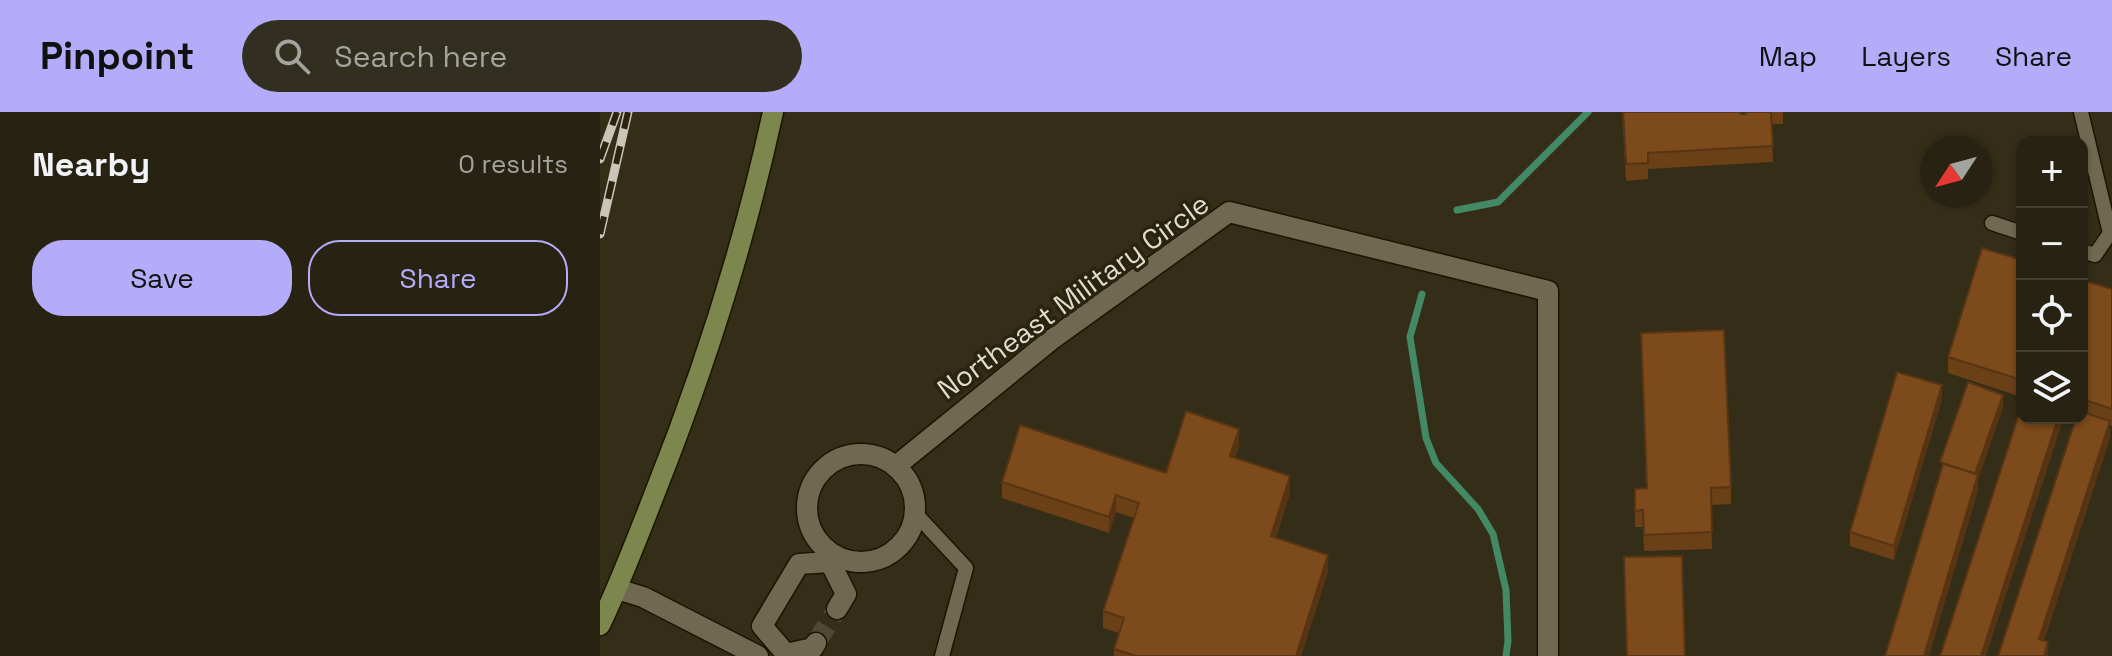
<!DOCTYPE html>
<meta charset="utf-8">
<style>
body{margin:0;font-family:"Space Grotesk",sans-serif;background:#332f20;color:#f1f3f6}
.controls{position:absolute;right:24px;top:24px;display:grid;overflow:hidden;border-radius:16px;box-shadow:0 2px 6px #0004}
.controls button{width:72px;height:72px;display:grid;place-items:center;padding:0;border:0;border-bottom:2px solid #433f32;background:#272212;color:#f1f3f6;font:40px sans-serif}
.compass{position:absolute;left:1320px;top:24px;width:72px;height:72px;border-radius:50%;background:#272212;box-shadow:0 2px 6px #0004;rotate:234deg}
.list{margin:0;padding:0;list-style:none}
h2{display:flex;justify-content:space-between;align-items:center;height:104px;margin:0;padding:0 32px;font-size:34px}
h2 small{font-size:26px;font-weight:400;color:#a4a49f}
.actions{display:flex;gap:16px;padding:24px 32px}
.actions a{flex:1;padding:18px 0;border:2px solid #b4acf9;border-radius:32px;text-align:center;font-size:28px;color:#b4acf9}
.actions .main{background:#b4acf9;color:#111}
.icon{flex:none;width:44px;height:44px;fill:none;stroke:currentColor;stroke-width:2;stroke-linecap:round;stroke-linejoin:round}
.map{position:relative;flex:none;width:1512px;height:544px;overflow:hidden}
header{display:flex;align-items:center;gap:48px;box-sizing:border-box;height:112px;padding:0 40px;background:#b4acf9;color:#111}
header strong{font-size:38px}
nav{display:flex;gap:44px;margin-inline-start:auto;font-size:28px}
.search{width:560px;height:72px;background:#332f20;display:flex;align-items:center;gap:20px;box-sizing:border-box;padding:0 28px;border-radius:44px;color:#a4a49f;font-size:30px}
main{display:flex}
aside{flex:1;background:#272212}
.map>svg:first-child{display:block}
</style>
<header>
<strong>Pinpoint</strong>
<div class="search"><svg class="icon" aria-label="search" viewBox="0 0 24 24"><circle cx="10" cy="10" r="6"/><path d="M15 15l6 6"/></svg>Search here</div>
<nav><a>Map</a><a>Layers</a><a>Share</a></nav>
</header>
<main>
<aside>
<h2>Nearby<small>0 results</small></h2>
<ul class="list">
</ul>
<div class="actions"><a class="main">Save</a><a>Share</a></div>
</aside>
<div class="map">
<svg width="1512" height="544" viewBox="0 0 1512 544">
<rect width="100%" height="100%" fill="#342d18"/>
<g fill="none" stroke-linecap="round" stroke-linejoin="round">
<path stroke="#438965" stroke-width="7" d="M857,98L898,90L988,0
M822,182L810,225L826,326L836,351L878,397L893,422L906,478L908,529L906,544"/>
<path stroke="#4e4733" stroke-width="20" stroke-dasharray="20 10" stroke-linecap="butt" d="M216,531L237,497"/>
<g stroke="#1b1502" stroke-width="17">
<path id="lane" d="M1481,0L1510,121L1512,122
M1392,111L1422,121
M1482,139L1495,143L1510,121
M315,401L366,456L342,544"/>
</g>
<g stroke="#1b1502" stroke-width="23">
<path id="street" d="M207 396a54 54 0 1 1 108 0a54 54 0 1 1-108 0Z
M296,354L451,228L629,100L948,179V544
M17,477L43,485L158,544
M216,531L213,536L186,542L162,514L199,452L230,450L246,482L237,497"/>
</g>
<g stroke="#1b1502" stroke-width="23">
<path id="secondary" d="M0,513C21,469 38,424 56,378C105,255 145,129 173,0"/>
</g>
<use href="#lane" stroke="#706952" stroke-width="14"/>
<use href="#street" stroke="#706952" stroke-width="20"/>
<use href="#secondary" stroke="#7d864d" stroke-width="20"/>
<g stroke="#c9c5b7" stroke-width="9">
<path id="rail" d="M0,47L17,0
M0,122L28,0"/>
</g>
<use href="#rail" stroke="#2a240f" stroke-width="6" stroke-dasharray="18" stroke-linecap="butt"/>
</g>
<path fill="#6b4017" d="M1022,0H1141V2H1145V0H1183V12H1171L1173,50L1048,57V67L1026,69Z
M1422,148V285L1348,261V245Z
M1482,168L1512,177V314L1510,313V326L1444,529L1448,544H1398L1482,306Z
M1041,221L1131,375V392L1111,393L1112,437L1044,439L1043,415H1035V377L1046,376Z
M1342,287L1294,448L1250,434V420Z
M639,333L635,346L690,381L676,426L728,460L701,544H514V537L519,521L503,516V499L534,406L516,400L509,421L402,386V370L566,361Z"/>
<path fill="#573413" d="M1342,273V287L1294,448V434Z
M1403,283V296L1378,368V379L1329,544H1324L1375,363Z
M1458,306H1462V312L1386,544H1381Z
M1510,309V326L1439,544V527Z
M639,317V333L630,361V344Z
M690,364V381L671,441V424Z
M516,383V400L509,421V405Z
M728,443V460L701,544H696Z
M1448,530V544H1444Z"/>
<path fill="#7c4a1b" stroke="#573413" stroke-width="2" d="M1023,0H1141V2H1146V0H1171L1173,34L1048,41V51L1026,52Z
M1382,136L1422,148V268L1348,245Z
M1482,168L1512,177V297L1482,287Z
M1124,218L1131,375L1111,376L1112,420L1044,423L1043,398L1035,399V377L1047,376L1041,221Z
M1297,260L1342,273L1294,434L1250,420Z
M1368,270L1403,283L1375,362L1340,350Z
M1422,293V306H1458L1381,544H1340Z
M586,299L639,317L630,344L690,364L671,424L728,443L696,544H536L514,537L524,506L503,499L539,391L516,383L509,405L402,370L420,313L566,361Z
M1482,300L1510,309L1439,527L1448,530L1444,544H1398L1476,306H1482Z
M1343,352L1378,362L1324,544H1285Z
M1082,444L1085,544H1027L1024,445Z"/>
<g text-anchor="middle" dominant-baseline="central" stroke-width="7" stroke-linejoin="round" paint-order="stroke">
<g font-size="28" fill="#dfdbce" stroke="#2a240f">
<text transform="translate(473 184) rotate(-36)">Northeast Military Circle</text>
</g>
</g>
</svg>
<div class="controls">
<button>+</button>
<button>−</button>
<button><svg class="icon" aria-label="locate" viewBox="0 0 24 24"><circle cx="12" cy="12" r="6"/><path d="M12 2v4M12 18v4M2 12h4M18 12h4"/></svg></button>
<button><svg class="icon" aria-label="layers" viewBox="0 0 24 24"><path d="M12 4l9 5-9 5-9-5zM3 14l9 5 9-5"/></svg></button>
</div>
<svg class="compass" viewBox="-18 -18 36 36"><path d="M0-13l5 13h-10z" fill="#e53935"/><path d="M0 13l5-13h-10z" fill="#a4a49f"/></svg>
</div>
</main>
